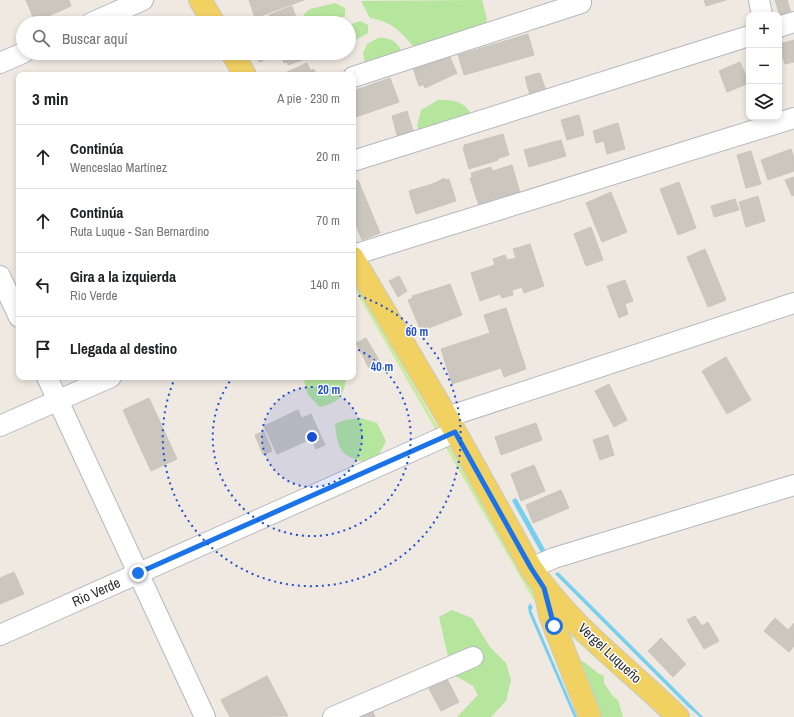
<!DOCTYPE html>
<html lang="es">
<meta charset="utf-8">
<style>
body{margin:0;font-family:"Archivo Narrow",sans-serif;background:#f2f2f2;color:#202124}
.controls{position:absolute;right:12px;top:12px;display:grid;overflow:hidden;border-radius:8px;box-shadow:0 2px 6px #0003}
.controls button{width:36px;height:36px;display:grid;place-items:center;padding:0;border:0;border-bottom:1px solid #e0e0e0;background:#fff;color:#202124;font:20px sans-serif}
.stop{position:absolute;width:12px;height:12px;margin:-9px;border:3px solid #1a73e8;border-radius:50%;background:#fff}
.stop.end{background:#1a73e8;border-color:#fff;box-shadow:0 1px 4px #0008}
.list{margin:0;padding:0;list-style:none}
h2{display:flex;justify-content:space-between;align-items:center;height:52px;margin:0;padding:0 16px;font-size:17px}
h2 small{font-size:13px;font-weight:400;color:#757577}
.list li{display:grid;grid-template-columns:26px 1fr auto;gap:12px;align-items:center;box-sizing:border-box;height:64px;padding:0 16px;border-top:1px solid #e0e0e0}
.list b{display:block;font-size:15px;white-space:nowrap}
.list p{margin:0;font-size:13px;white-space:nowrap;color:#757577}
.list em{font-size:13px;font-style:normal;color:#757577}
.icon{flex:none;width:22px;height:22px;fill:none;stroke:currentColor;stroke-width:2;stroke-linecap:round;stroke-linejoin:round}
.map{position:relative;flex:none;width:794px;height:717px;overflow:hidden}
.search{position:absolute;background:#fff;box-shadow:0 2px 6px #0003;left:16px;top:16px;width:340px;height:44px;display:flex;align-items:center;gap:10px;box-sizing:border-box;padding:0 14px;border-radius:22px;color:#757577;font-size:15px}
.panel{position:absolute;background:#fff;box-shadow:0 2px 6px #0003;left:16px;top:72px;width:340px;height:308px;border-radius:8px}
.map>svg:first-child{display:block}
</style>
<div class="map">
<svg width="794" height="717" viewBox="0 0 794 717">
<rect width="100%" height="100%" fill="#efe9e1"/>
<path fill="#b6e59e" d="M482,0L487,19L484,34L419,53C403,35 395,22 370,18L361,1Z
M335,3L345,8V16L337,20L334,23H304V14L310,9Z
M360,21L368,25V33L357,39L349,47V25Z
M378,38C389,37 397,41 402,52L365,63L363,53L367,44Z
M438,100C459,100 465,102 476,121L443,144L424,138L417,126L421,110Z
M303,377H346C344,396 339,403 320,407L308,395Z
M361,418L377,423L386,441L378,457L364,462C339,455 338,449 335,424L345,420Z
M452,610L472,618L490,647L506,663L511,680L506,701L491,717H457L478,695L473,686L452,674L439,617Z
M576,659C589,662 593,672 604,676V683L612,695L618,700L623,717H597Z"/>
<path fill="#c9ec9a" d="M353,280L536,597L666,717H661L552,619L533,599L353,286Z"/>
<path fill="#75cff0" d="M558,572L703,717H700L687,706L555,574Z
M530,603L533,608L531,610L577,717H574L529,613L528,607Z"/>
<g fill="none" stroke-linecap="round" stroke-linejoin="round">
<path stroke="#75cff0" stroke-width="5" d="M515,501L543,551"/>
</g>
<path fill="#cbc7bf" stroke="#cbc5ba" d="M26,0H69L71,6L35,22Z
M249,0H304L255,18Z
M260,0H294L264,10Z
M704,0H726L706,6Z
M775,0H787L792,16L781,19Z
M292,6L298,23H272L269,15Z
M528,34L534,55L464,75L458,55Z
M794,40V62L785,64L779,44Z
M256,53H303L305,59L288,65L284,53L259,62Z
M259,53H304L305,56L284,63L281,53L261,60Z
M449,55L457,73L425,88L417,70Z
M443,60L448,77L419,86L413,68Z
M740,62L749,83L727,92L719,71Z
M307,63L313,75H286L285,73Z
M314,69L316,75H298Z
M538,73L545,96L531,99L525,77Z
M540,73L548,97L535,101L528,77Z
M390,78L399,102L353,118V91Z
M407,111L415,137L399,142L392,116Z
M579,115L584,135L567,140L561,120Z
M618,123L625,149L607,154L604,141L596,143L593,131Z
M503,134L509,155L470,167L464,145Z
M492,140L498,160L469,169L463,148Z
M561,140L566,156L529,167L524,150Z
M791,149L794,158V171L768,180L761,160Z
M751,151L761,184L746,188L737,155Z
M512,165L520,193L479,206L470,178Z
M491,167L499,195L480,201L471,173Z
M794,177V195L792,196L785,180Z
M444,178L453,194L419,213L410,197Z
M449,179L456,201L416,214L409,191Z
M358,180L380,233L362,240L353,218V182Z
M679,182L696,228L678,235L660,189Z
M611,192L627,232L602,242L586,203Z
M758,196L765,221L746,227L739,202Z
M735,199L739,210L714,217L711,206Z
M591,227L603,260L586,266L574,234Z
M530,244L544,286L524,293L522,287L512,290L513,295L502,298L500,294L480,301L471,273L495,265L493,259L505,255L507,260L516,258L513,249Z
M705,249L726,300L708,307L687,257Z
M399,276L407,291L398,297L389,281Z
M625,280L633,301L625,304L628,314L619,318L607,286Z
M450,284L462,315L421,331L408,300Z
M448,285L458,313L421,324L412,296Z
M506,308L526,369L504,377L501,368L452,384L441,349L490,333L484,315Z
M366,338L380,362L369,368L356,343Z
M726,357L751,400L727,414L702,371Z
M609,384L627,420L614,427L595,391Z
M149,398L177,459L151,471L123,410Z
M298,410L311,439L277,454L264,426Z
M311,414L325,445L316,449L302,418Z
M536,423L542,440L501,455L495,437Z
M264,431L272,451L263,455L255,435Z
M608,435L614,455L600,460L593,440Z
M534,465L545,491L521,501L511,474Z
M561,490L569,508L533,523L526,505Z
M14,572L24,594L0,604V578Z
M695,616L702,626L708,622L719,641L704,649L687,620Z
M775,618L788,630L794,623V646L789,652L764,631Z
M661,638L686,664L673,677L648,651Z
M445,675L459,702L441,711L427,685Z
M267,676L288,716L230,717L221,700Z
M372,710L375,717H356Z"/>
<g fill="none" stroke-linecap="round" stroke-linejoin="round">
<g stroke="#b4b7c1" stroke-width="22">
<path id="minor" d="M759,0L762,15
M91,23L143,0
M779,27L794,22
M0,63L23,53
M353,77L581,3
M353,161L749,36
M353,255L794,118
M0,276L19,317
M47,377L205,717
M447,417L794,303
M0,426L111,377
M531,568L554,558L794,485
M0,635L455,432
M333,717L473,657"/>
</g>
<g stroke="#c9c9c9" stroke-width="24">
<path id="major" d="M200,0L214,23
M232,53L245,75
M353,258L447,417L531,568C570,626 629,669 678,717
M545,590L550,615L590,717"/>
</g>
<use href="#minor" stroke="#fff" stroke-width="20"/>
<use href="#major" stroke="#f2d163" stroke-width="22"/>
</g>
<g fill="none" stroke-linecap="round" stroke-linejoin="round">
<path stroke="#1a73e8" stroke-width="5" d="M138,573L455,432L531,568L544,588L554,626"/>
</g>
<circle cx="312" cy="437" r="50" fill="#1d4ed8" fill-opacity=".12"/>
<g fill="none" stroke="#1d4ed8" stroke-width="2" stroke-dasharray="2 4">
<circle cx="312" cy="437" r="50"/>
<path d="M353 347A99 99 0 1 1 233 377"/>
<path d="M353 294A149 149 0 1 1 175 378"/>
</g>
<g text-anchor="middle" dominant-baseline="central" stroke-width="3" stroke-linejoin="round" paint-order="stroke">
<g font-size="14" fill="#2e2e2e" stroke="#fff">
<text transform="translate(96 592) rotate(-24)">Rio Verde</text>
<text transform="translate(610 653) rotate(43)">Vergel Luqueño</text>
</g>
</g>
<circle cx="312" cy="437" r="6" fill="#1d4ed8" stroke="#fff" stroke-width="2"/>
<g font-size="12" text-anchor="middle" font-weight="bold" fill="#1d4ed8" stroke="#fff" stroke-width="3" stroke-linejoin="round" paint-order="stroke">
<text x="417" y="336">60 m</text>
<text x="382" y="371">40 m</text>
<text x="329" y="394">20 m</text>
</g>
</svg>
<div class="controls">
<button>+</button>
<button>−</button>
<button><svg class="icon" aria-label="layers" viewBox="0 0 24 24"><path d="M12 4l9 5-9 5-9-5zM3 14l9 5 9-5"/></svg></button>
</div>
<div class="stop" style="left:554px;top:626px"></div>
<div class="stop end" style="left:138px;top:573px"></div>
<div class="search"><svg class="icon" aria-label="search" viewBox="0 0 24 24"><circle cx="10" cy="10" r="6"/><path d="M15 15l6 6"/></svg>Buscar aquí</div>
<section class="panel">
<h2>3 min<small>A pie · 230 m</small></h2>
<ul class="list">
<li><svg class="icon" aria-label="ahead" viewBox="0 0 24 24"><path d="M12 20V5M6 11l6-6 6 6"/></svg><div><b>Continúa</b><p>Wenceslao Martínez</p></div><em>20 m</em></li>
<li><svg class="icon" aria-label="ahead" viewBox="0 0 24 24"><path d="M12 20V5M6 11l6-6 6 6"/></svg><div><b>Continúa</b><p>Ruta Luque - San Bernardino</p></div><em>70 m</em></li>
<li><svg class="icon" aria-label="left" viewBox="0 0 24 24"><path d="M17 20v-9H6M10 6l-5 5 5 5"/></svg><div><b>Gira a la izquierda</b><p>Rio Verde</p></div><em>140 m</em></li>
<li><svg class="icon" aria-label="arrive" viewBox="0 0 24 24"><path d="M6 21V4h12l-3 4 3 4H6"/></svg><div><b>Llegada al destino</b></div></li>
</ul>
</section>
</div>
